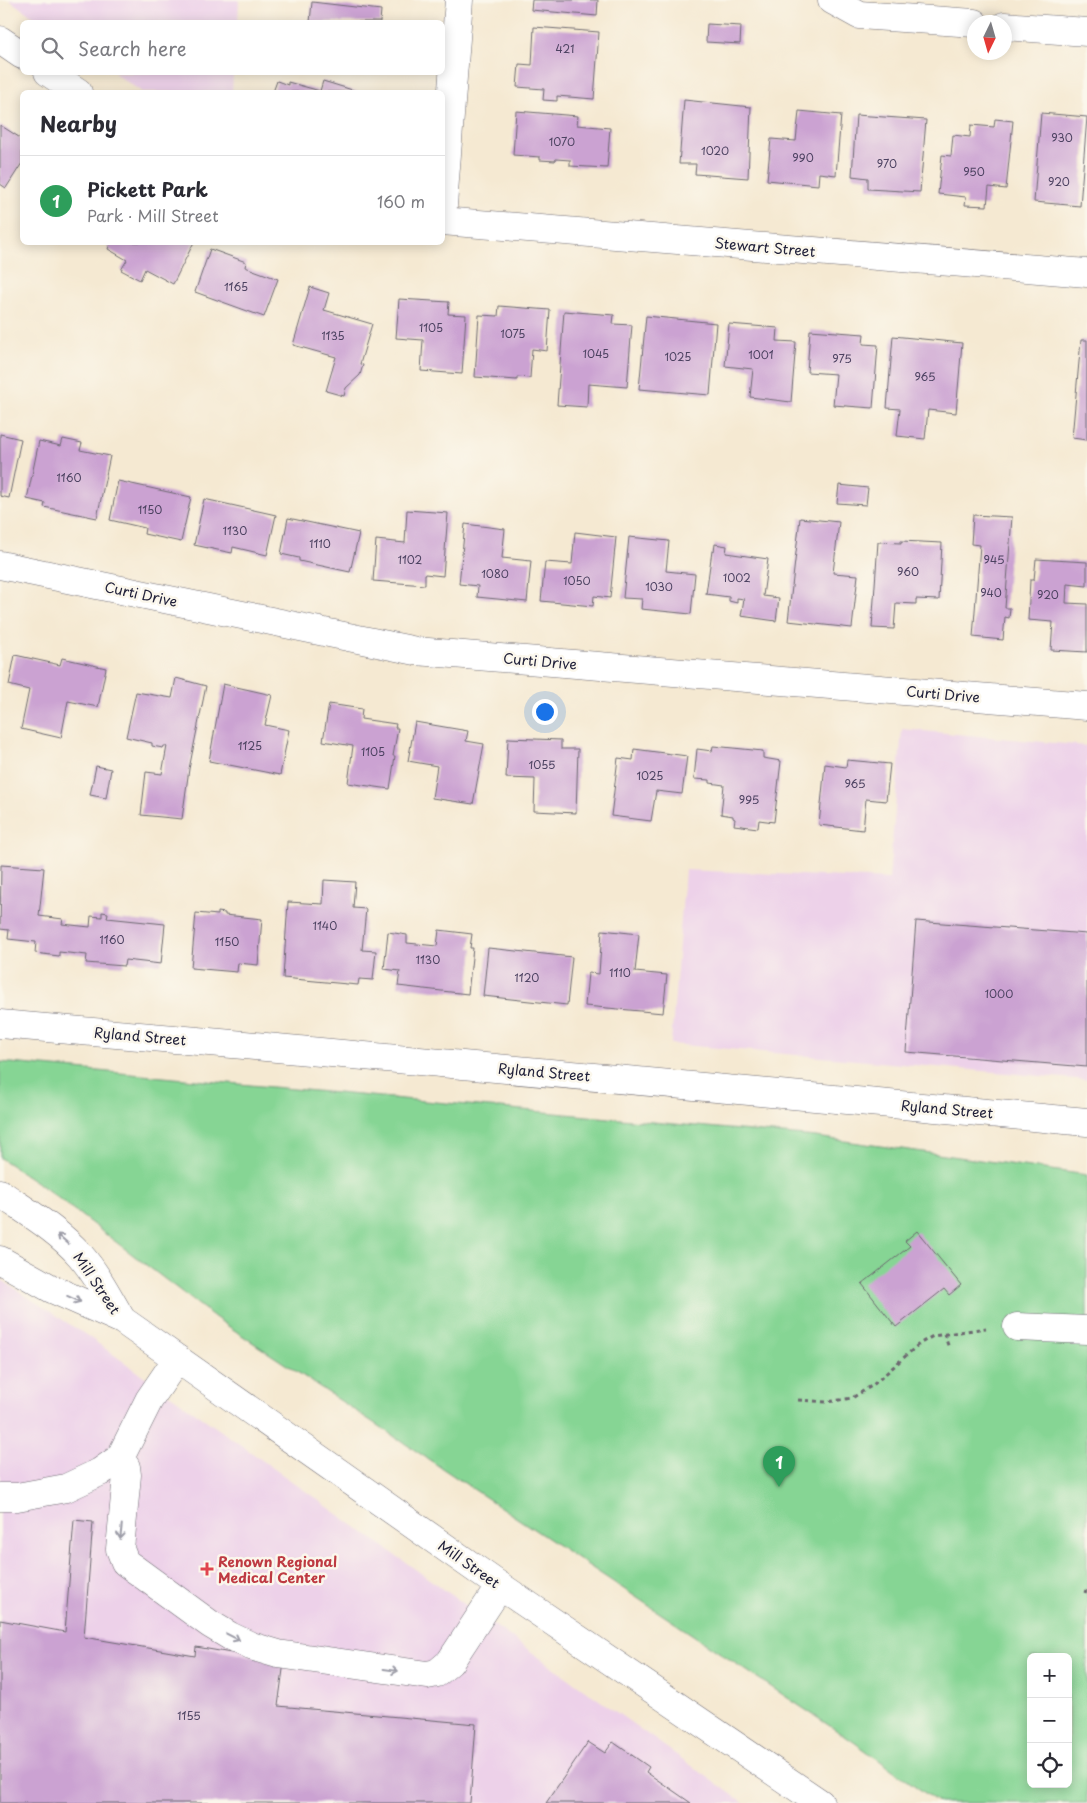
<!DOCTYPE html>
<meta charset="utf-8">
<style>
body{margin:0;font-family:"Playpen Sans",sans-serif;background:#f7f7f7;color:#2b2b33}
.controls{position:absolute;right:15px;bottom:15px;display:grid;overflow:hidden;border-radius:8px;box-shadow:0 2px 12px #0003}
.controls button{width:45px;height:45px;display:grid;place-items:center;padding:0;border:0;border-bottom:1px solid #e1e1e2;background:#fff;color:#2b2b33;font:25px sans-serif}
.compass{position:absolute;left:967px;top:15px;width:45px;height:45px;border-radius:50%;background:#fff;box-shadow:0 2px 12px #0003;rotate:185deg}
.you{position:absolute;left:544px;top:711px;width:18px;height:18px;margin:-12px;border:4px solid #fff;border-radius:50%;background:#1a73e8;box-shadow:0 0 0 8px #1a73e833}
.badge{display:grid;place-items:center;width:32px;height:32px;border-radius:50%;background:#ea580c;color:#fff;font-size:16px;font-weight:700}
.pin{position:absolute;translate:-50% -41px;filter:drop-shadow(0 1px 2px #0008)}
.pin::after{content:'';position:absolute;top:26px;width:18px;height:15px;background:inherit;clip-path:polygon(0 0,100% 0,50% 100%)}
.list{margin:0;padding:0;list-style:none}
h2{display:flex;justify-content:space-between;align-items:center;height:65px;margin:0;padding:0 20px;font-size:21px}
h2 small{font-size:16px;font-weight:400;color:#7c7c81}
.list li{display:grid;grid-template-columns:32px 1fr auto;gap:15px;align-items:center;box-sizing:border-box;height:90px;padding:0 20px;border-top:1px solid #e1e1e2}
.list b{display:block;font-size:19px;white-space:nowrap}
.list p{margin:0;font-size:16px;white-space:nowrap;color:#7c7c81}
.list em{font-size:16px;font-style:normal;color:#7c7c81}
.icon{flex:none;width:28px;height:28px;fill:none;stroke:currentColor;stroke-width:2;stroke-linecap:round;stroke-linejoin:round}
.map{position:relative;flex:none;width:1087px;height:1803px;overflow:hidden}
.search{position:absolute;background:#fff;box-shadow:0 2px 12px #0003;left:20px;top:20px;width:425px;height:55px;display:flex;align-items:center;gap:12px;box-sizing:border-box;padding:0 18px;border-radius:8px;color:#7c7c81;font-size:19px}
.panel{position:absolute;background:#fff;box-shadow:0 2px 12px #0003;left:20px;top:90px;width:425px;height:155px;border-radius:8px}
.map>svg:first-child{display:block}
</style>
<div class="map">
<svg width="1087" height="1803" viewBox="0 0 1087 1803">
<rect width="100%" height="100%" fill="#fbf7ec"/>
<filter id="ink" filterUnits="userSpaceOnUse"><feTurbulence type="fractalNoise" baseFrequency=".02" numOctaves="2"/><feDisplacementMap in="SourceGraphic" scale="10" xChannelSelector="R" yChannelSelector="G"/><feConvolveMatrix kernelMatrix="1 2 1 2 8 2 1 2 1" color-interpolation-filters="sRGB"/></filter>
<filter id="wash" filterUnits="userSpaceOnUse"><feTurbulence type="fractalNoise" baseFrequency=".0096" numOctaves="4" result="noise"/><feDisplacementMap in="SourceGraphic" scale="20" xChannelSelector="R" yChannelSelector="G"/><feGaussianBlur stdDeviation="1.12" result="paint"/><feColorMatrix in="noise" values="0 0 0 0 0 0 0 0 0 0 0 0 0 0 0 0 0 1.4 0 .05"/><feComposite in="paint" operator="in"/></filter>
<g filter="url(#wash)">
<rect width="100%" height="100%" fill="#f5e9d2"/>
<path fill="#edd1e9" d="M9,0H239L238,22H41Z
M114,73H233L232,92H142Z
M902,729L1087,746V1080L671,1044L685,870L889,879Z
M0,1279L86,1335L744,1803H0Z"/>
<path fill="#86d594" stroke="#547c68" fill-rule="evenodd" d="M0,1062L816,1137L1087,1175V1803H939L851,1740L216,1318L41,1185L0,1158ZM1031,1657H1068V1784H1031Z"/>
<g id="blocks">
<path fill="#cba2d2" d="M532,0H598L597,16L531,10Z
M312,2L381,10L380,22H310Z
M707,24L741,26L740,44L706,42Z
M534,27L599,32L594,99L557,96V101L543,100L544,89L517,87L519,64L532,65Z
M277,81L288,85V82L320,91L323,81L359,92H273Z
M684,100L751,107L748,178L695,174L696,164H679Z
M516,111L578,116L577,125L610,128L607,168L570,166V160L556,159L555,161L540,160V157L513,155Z
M799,111L841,115L836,175L819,173L818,185L767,180L771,139L796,141Z
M1041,113L1087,117L1080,206L1034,202Z
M856,115L926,120L920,192L868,189V178L852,176Z
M995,119L1013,121L1006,189L989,187L987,206L965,205L966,197L938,194L942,155L951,156L953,135L970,137L971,125L994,127Z
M0,125L22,139V163L6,188L0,184Z
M111,242H194L173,284L145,269L140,280L121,270L127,260L108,249Z
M210,249L246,262L245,267L278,279L264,317L195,292Z
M310,287L329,293L324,310L372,324L360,364L363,365L360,375L346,388L344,396L326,391L336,357L293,345Z
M399,299L449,302L448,314L466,315L462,374L421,371L423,340L396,338Z
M499,306L550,310L547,351L532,349L530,378L517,377V380L475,377L479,315L498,316Z
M564,311L614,315L613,324L632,325L627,387L588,384L587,407L557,405Z
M646,316L716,323L710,395L639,389Z
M729,324L778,328L777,341L796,342L791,402L750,397L753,369L725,366Z
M810,330L864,334L863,344L878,345L873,408L833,405L836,374L807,372Z
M893,336L962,343L956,413L928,410L925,439L897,436L900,409L887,408Z
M1081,340H1087V440L1072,438Z
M0,434L21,439L9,498L0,496Z
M63,439L82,443L80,450L110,456L97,518L44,507L45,503L27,499L39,441L61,446Z
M118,481L191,497L181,542L144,534L145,528L110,520Z
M839,485L868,488L866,505L837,503Z
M204,499L276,515L267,555L233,547L232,553L194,545Z
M407,510L448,513L443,576L425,574V585L373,581L376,540L405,543Z
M973,515L1012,517L1005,608H1010L1009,618L1005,617L1003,640L973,637L980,545L971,544Z
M288,518L359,533L350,572L299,561V558L281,554Z
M800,518L839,522L833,573L858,575L852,628L788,621Z
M465,524L505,529L502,558L531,561L527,602L477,597L478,586L459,584Z
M575,532L616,537L610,598L594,596L593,606L541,601L545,562L572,564Z
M629,537L669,541L666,571L695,574L691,614L641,609L642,599L623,598Z
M901,541L942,543L939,600L916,599V604L896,603L894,629L872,628L878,542L901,543Z
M715,544L727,546L726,553L768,559L763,596L779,598L776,621L741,616L744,599L737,598V603L729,601V597L706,594L712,551L714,552Z
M1036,559L1087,562V586L1067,584L1066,603L1087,604V652L1051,650L1053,622L1028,620L1030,580H1034Z
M15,655L60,665L62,658L106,668L98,707L68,701L61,738L21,729L29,690L9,685Z
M176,678L206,686L189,769L182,819L141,815L146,772L162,774L167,746H164L163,748L152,746V743L126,737L136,692L172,698Z
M223,684L272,695L265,725L289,730L280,775L209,761Z
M329,704L362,709L361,719L396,724L395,728H398L393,756H395L390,789L348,783L353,746L323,741Z
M415,722L468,731L466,741L484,744L473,804L432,798L437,766L408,761Z
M508,738L561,740V749H578L576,813L534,811L535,779L506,778Z
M713,746L763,751V758L781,761L774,822L759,820L758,828L734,825L735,819L733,818V816L721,814L724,785L710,783V780L694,779L697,749L712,751Z
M634,749L687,756L682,794L656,791L651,821L611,816L618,758L633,760Z
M847,760L890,764L886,801L866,799L863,830L819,825L825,764L846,767Z
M96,766L111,769L106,798L90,795Z
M1,865L44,868L39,916L63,919L62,924L90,927L91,916L102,917V912L108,913L107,918L165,924L161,964L125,960L124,966L86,963L87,955L59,952V956L35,953L36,942L8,939L9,930L0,929Z
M324,880L355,882L353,908L366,909L362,950L376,951L373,980L359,979L358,985L283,978L288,902L323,904Z
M218,912L225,913V915L262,919L258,965L238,963L237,972L191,968L196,913L218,915Z
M916,921L1087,934V1067L906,1052Z
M439,930L472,934L470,948H473L468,994L398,986L400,971L384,969L388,932L407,935V943L437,946Z
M602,930L639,934L635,972L667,975L663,1013L585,1006L588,973L599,974Z
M488,948L572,957L567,1005L483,996Z
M917,1231L961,1285L949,1295L944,1289L896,1327L862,1284L910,1246L905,1241Z
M74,1520L93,1522L84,1637L195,1656L196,1647L284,1662L278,1706L476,1724L470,1803H0V1620L65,1632Z
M588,1742L605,1753L613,1742L649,1767L646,1772L691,1803H546Z"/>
</g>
</g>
<g filter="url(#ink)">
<use href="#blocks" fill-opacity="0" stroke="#6c6870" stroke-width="1"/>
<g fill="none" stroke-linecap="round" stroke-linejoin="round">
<g stroke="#6c6870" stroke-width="29">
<path id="minor" d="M832,0L859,15L974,23
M1004,26L1087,32
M0,40L22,55
M48,72L78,92
M442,218L459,0
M442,221L1087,273
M0,565L416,651L1087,706
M1017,1327L1087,1330
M120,1458L126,1467L127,1475L120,1549L125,1562L210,1624L230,1636L251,1646L278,1654L427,1675L437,1673L450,1662L500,1586
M0,1497H17L66,1488L100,1472L120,1458L149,1400L177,1359"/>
</g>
<g stroke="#6c6870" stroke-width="29">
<path id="major" d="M0,1024L244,1045L1087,1122
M0,1193C27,1212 58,1230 80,1255C97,1274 109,1298 122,1320
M0,1260L52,1289L122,1320L500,1586L820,1803"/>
</g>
<path stroke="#6c6870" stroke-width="3" stroke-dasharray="4 4" stroke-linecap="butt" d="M944,1334L949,1348
M798,1400L827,1402L852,1398L873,1385L919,1344L933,1336L986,1328
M1084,1591L1087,1592"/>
<use href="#minor" stroke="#fff" stroke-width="28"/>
<use href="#major" stroke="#fff" stroke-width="28"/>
</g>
<defs><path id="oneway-shaft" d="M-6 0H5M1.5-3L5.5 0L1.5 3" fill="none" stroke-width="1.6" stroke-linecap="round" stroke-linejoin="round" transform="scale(1.25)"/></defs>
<g stroke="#9c9ca7">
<use href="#oneway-shaft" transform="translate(63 1239) rotate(-139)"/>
<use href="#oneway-shaft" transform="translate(74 1299) rotate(24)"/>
<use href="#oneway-shaft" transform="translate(121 1532) rotate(96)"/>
<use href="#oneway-shaft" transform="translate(233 1637) rotate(27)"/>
<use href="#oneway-shaft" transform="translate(391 1670) rotate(8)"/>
</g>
</g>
<path fill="#e0444e" stroke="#fbf7ec" stroke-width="2" d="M204.5 1561.5h5v5h5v5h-5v5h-5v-5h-5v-5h5z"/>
<g text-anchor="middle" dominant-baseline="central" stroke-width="5" stroke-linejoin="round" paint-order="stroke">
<g font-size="11" fill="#4c4261">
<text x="565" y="48">421</text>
<text x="1062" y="137">930</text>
<text x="562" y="141">1070</text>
<text x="715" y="150">1020</text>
<text x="803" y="157">990</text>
<text x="887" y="163">970</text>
<text x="974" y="171">950</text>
<text x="1059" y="181">920</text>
<text x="236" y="286">1165</text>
<text x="431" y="327">1105</text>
<text x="513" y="333">1075</text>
<text x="333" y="335">1135</text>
<text x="596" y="353">1045</text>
<text x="761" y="354">1001</text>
<text x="678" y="356">1025</text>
<text x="842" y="358">975</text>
<text x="925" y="376">965</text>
<text x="69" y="477">1160</text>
<text x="150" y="509">1150</text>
<text x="235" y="530">1130</text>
<text x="320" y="543">1110</text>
<text x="410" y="559">1102</text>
<text x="994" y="559">945</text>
<text x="908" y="571">960</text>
<text x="495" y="573">1080</text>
<text x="737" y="577">1002</text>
<text x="577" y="580">1050</text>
<text x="659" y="586">1030</text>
<text x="991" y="592">940</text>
<text x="1048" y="594">920</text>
<text x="250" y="745">1125</text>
<text x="373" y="751">1105</text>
<text x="542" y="764">1055</text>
<text x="650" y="775">1025</text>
<text x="855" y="783">965</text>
<text x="749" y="799">995</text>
<text x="325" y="925">1140</text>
<text x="112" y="939">1160</text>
<text x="227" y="941">1150</text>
<text x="428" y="959">1130</text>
<text x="620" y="972">1110</text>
<text x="527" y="977">1120</text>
<text x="999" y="993">1000</text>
<text x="189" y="1715">1155</text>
</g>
<g font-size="14" fill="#22223b" stroke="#fbf7ec">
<text transform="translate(765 247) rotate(5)">Stewart Street</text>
<text transform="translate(141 594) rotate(12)">Curti Drive</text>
<text transform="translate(540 661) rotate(5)">Curti Drive</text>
<text transform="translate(943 694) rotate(5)">Curti Drive</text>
<text transform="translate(140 1036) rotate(5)">Ryland Street</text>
<text transform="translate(544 1072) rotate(5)">Ryland Street</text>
<text transform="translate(947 1109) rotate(5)">Ryland Street</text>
<text transform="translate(97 1283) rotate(56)">Mill Street</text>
<text transform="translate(469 1564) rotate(35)">Mill Street</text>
</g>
<g font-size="14" font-weight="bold" fill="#be3a42" stroke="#fbf7ec" text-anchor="start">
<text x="218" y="1561">Renown Regional<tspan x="218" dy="16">Medical Center</tspan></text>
</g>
</g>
</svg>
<div class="controls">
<button>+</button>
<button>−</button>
<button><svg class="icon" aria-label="locate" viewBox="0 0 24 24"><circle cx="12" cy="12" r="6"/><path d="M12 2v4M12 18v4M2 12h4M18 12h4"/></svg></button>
</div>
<svg class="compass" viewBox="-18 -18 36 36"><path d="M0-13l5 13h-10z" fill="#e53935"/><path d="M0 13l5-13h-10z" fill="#7c7c81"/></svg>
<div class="you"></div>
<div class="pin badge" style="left:779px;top:1487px;background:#2e9e5b">1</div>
<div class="search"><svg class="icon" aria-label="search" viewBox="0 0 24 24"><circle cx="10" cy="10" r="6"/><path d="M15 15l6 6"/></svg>Search here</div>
<section class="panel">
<h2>Nearby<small></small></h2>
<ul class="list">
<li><span class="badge" style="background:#2e9e5b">1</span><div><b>Pickett Park</b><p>Park · Mill Street</p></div><em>160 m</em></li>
</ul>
</section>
</div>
